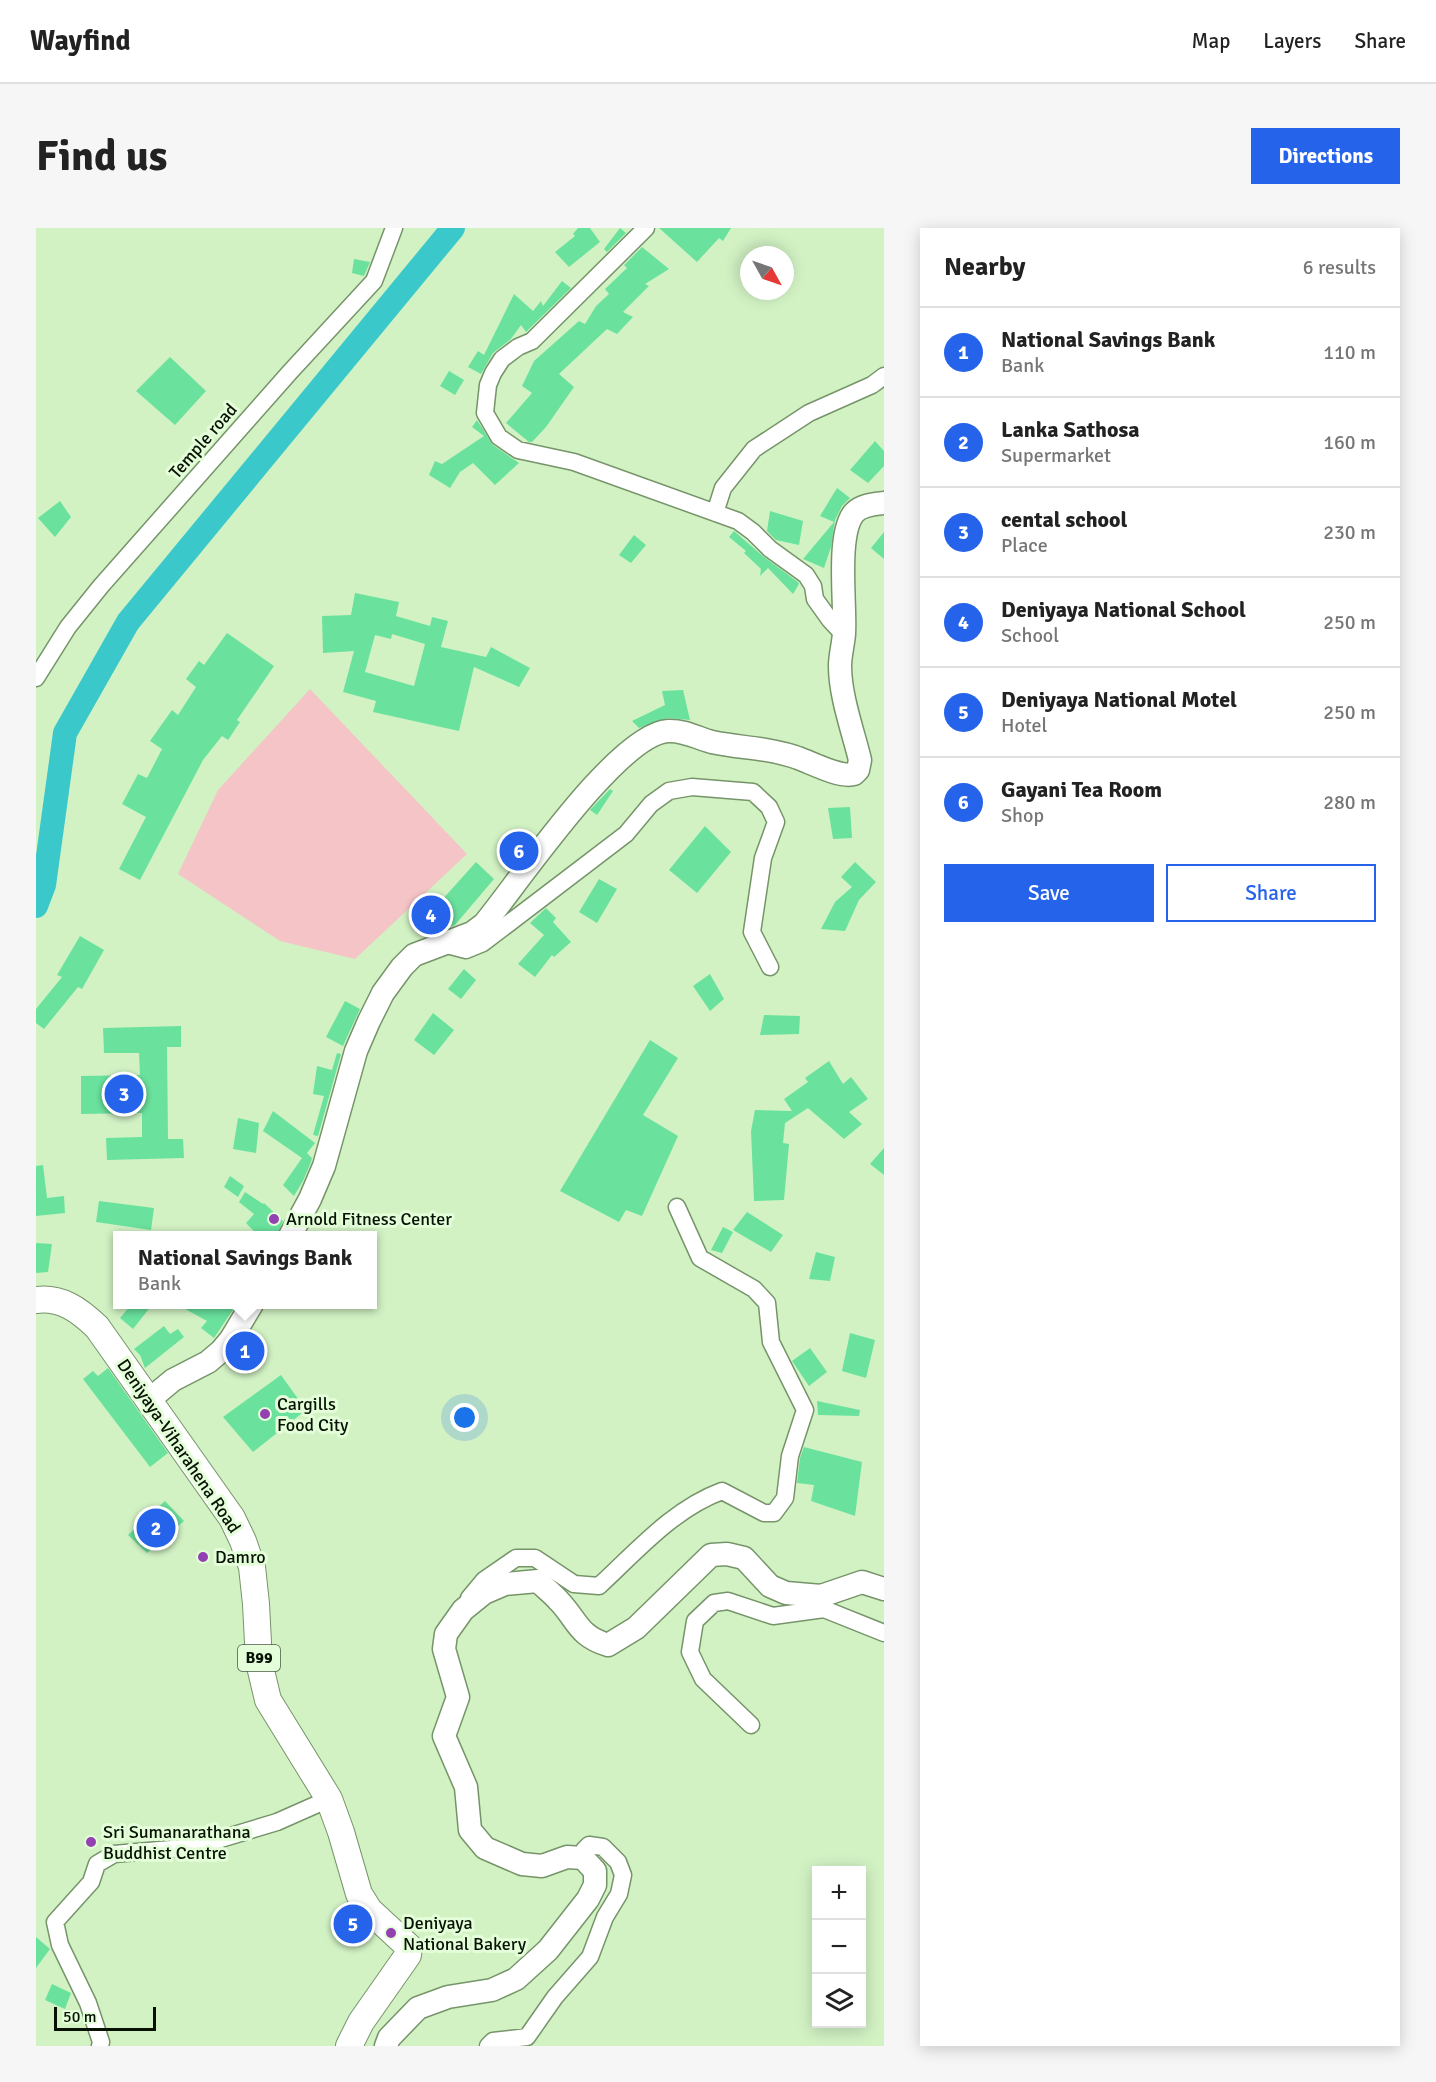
<!DOCTYPE html>
<meta charset="utf-8">
<style>
body{margin:0;font-family:Signika,sans-serif;background:#f6f6f6;color:#222}
.controls{position:absolute;right:18px;bottom:18px;display:grid;overflow:hidden;border-radius:0px;box-shadow:0 3px 15px #0003}
.controls button{width:54px;height:54px;display:grid;place-items:center;padding:0;border:0;border-bottom:2px solid #e0e0e0;background:#fff;color:#222;font:30px sans-serif}
.compass{position:absolute;left:704px;top:18px;width:54px;height:54px;border-radius:50%;background:#fff;box-shadow:0 3px 15px #0003;rotate:130deg}
.scale{position:absolute;left:18px;bottom:15px;width:102px;box-sizing:border-box;padding-left:6px;border:3px solid #071204;border-top:0;font-size:16px;line-height:21px;white-space:nowrap;color:#071204;-webkit-text-stroke:4px #e3fed8;paint-order:stroke}
.you{position:absolute;left:429px;top:1190px;width:21px;height:21px;margin:-15px;border:4px solid #fff;border-radius:50%;background:#1a73e8;box-shadow:0 0 0 9px #1a73e833}
.badge{display:grid;place-items:center;width:39px;height:39px;border-radius:50%;background:#2563eb;color:#fff;font-size:20px;font-weight:700}
.pin{position:absolute;translate:-50% -50%;border:3px solid #fff;box-shadow:0 2px 6px #0006}
.popup{position:absolute;left:77px;top:1003px;width:264px;height:78px;box-sizing:border-box;display:grid;place-content:center;border-radius:0px;background:#fff;filter:drop-shadow(0 2px 4px #0005);font-size:20px;white-space:nowrap;color:#767676}
.popup b{font-size:22px;color:#222}
.popup::after{content:'';position:absolute;left:50%;top:100%;margin-left:-12px;border:12px solid transparent;border-top-color:#fff}
.list{margin:0;padding:0;list-style:none}
h2{display:flex;justify-content:space-between;align-items:center;height:78px;margin:0;padding:0 24px;font-size:26px}
h2 small{font-size:20px;font-weight:400;color:#767676}
.list li{display:grid;grid-template-columns:39px 1fr auto;gap:18px;align-items:center;box-sizing:border-box;height:90px;padding:0 24px;border-top:2px solid #e0e0e0}
.list b{display:block;font-size:22px;white-space:nowrap}
.list p{margin:0;font-size:20px;white-space:nowrap;color:#767676}
.list em{font-size:20px;font-style:normal;color:#767676}
.actions{display:flex;gap:12px;padding:18px 24px}
.actions a{flex:1;padding:14px 0;border:2px solid #2563eb;border-radius:0px;text-align:center;font-size:21px;color:#2563eb}
.actions .main{background:#2563eb;color:#fff}
.icon{flex:none;width:33px;height:33px;fill:none;stroke:currentColor;stroke-width:2;stroke-linecap:round;stroke-linejoin:round}
.map{position:relative;flex:none;width:848px;height:1818px;overflow:hidden;border-radius:0px}
header{display:flex;align-items:center;gap:36px;box-sizing:border-box;height:84px;padding:0 30px;background:#fff;border-bottom:2px solid #e0e0e0}
header strong{font-size:28px}
nav{display:flex;gap:33px;margin-inline-start:auto;font-size:21px}
.intro{display:flex;align-items:center;justify-content:space-between;box-sizing:border-box;height:144px;padding:0 36px}
h1{margin:0;font-size:42px}
.button{padding:15px 27px;border-radius:0px;background:#2563eb;color:#fff;font-size:21px;font-weight:700}
main{display:flex;gap:36px;padding:0 36px}
aside{flex:1;background:#fff;border-radius:0px;box-shadow:0 3px 15px #0003}
.map>svg:first-child{display:block}
</style>
<header>
<strong>Wayfind</strong>
<nav><a>Map</a><a>Layers</a><a>Share</a></nav>
</header>
<div class="intro"><h1>Find us</h1><a class="button">Directions</a></div>
<main>
<div class="map">
<svg width="848" height="1818" viewBox="0 0 848 1818">
<rect width="100%" height="100%" fill="#d2f2c4"/>
<path fill="#f5c4c6" d="M274,461L431,626L319,731L244,713L142,646L182,562Z"/>
<g fill="none" stroke-linecap="round" stroke-linejoin="round">
<path stroke="#3ac8ca" stroke-width="24" d="M0,678L8,657L29,505L92,394L417,0"/>
</g>
<path fill="#6ae29e" fill-rule="evenodd" d="M542,0H554L564,14L533,39L519,24L539,8L537,6Z
M584,0L590,5L571,24L568,21Z
M623,0H695L687,13L683,10L661,34Z
M606,19L633,41L609,56L613,58L587,84L597,89L581,106L571,101L523,146L538,159L510,199L496,214H493L470,195L496,165L486,158L498,133L543,93L549,96L560,78L573,66L569,61L591,40L588,37Z
M318,31L334,34L328,48L316,45Z
M526,53L535,60L490,104L485,97L475,111L457,125L445,146L432,139L442,123L448,127L478,66L497,83L505,73L507,78Z
M134,129L170,163L139,197L100,163Z
M413,143L428,152L419,167L404,158Z
M441,192L457,217L483,235L459,257L437,235L424,244L414,260L393,247L399,233L406,236L448,208L436,199Z
M839,213L848,223V238L832,255L814,242Z
M801,260L814,270L806,278L799,292L795,319L788,340L767,331L798,294L784,288Z
M24,273L35,289L19,309L2,290Z
M734,283L767,293L763,317L740,312L731,303Z
M698,303L728,329L762,354L763,356L757,366L732,340L724,348L725,341L708,325L710,323L693,309Z
M848,304V331L835,320Z
M598,307L610,317L595,335L583,327Z
M319,365L363,374L360,388L394,398L396,389L412,393L405,419L450,429L455,419L494,440L483,459L438,439L423,503L337,484L340,473L307,464L318,423L287,425L286,388L315,387ZM356,406L389,416L378,458L329,444L339,407L355,411Z
M191,405L238,438L201,492L204,494L192,512L186,508L167,532L104,652L83,641L110,589L86,576L102,546L111,550L126,521L114,513L136,482L142,487L160,459L150,451L163,433L168,437Z
M647,462L654,492L632,490L603,500L596,493L629,477L626,463Z
M574,561L577,563L561,587L554,582Z
M814,579L816,610L797,611L792,580Z
M669,598L695,624L661,665L633,642Z
M440,634L458,651L419,697L413,699L396,683Z
M819,634L840,654L823,672L809,703L785,701L799,674L816,659L805,649Z
M563,651L581,661L561,695L543,684Z
M510,680L520,690L517,694L535,714L518,729L516,727L499,749L482,736L508,707L494,695Z
M44,708L68,722L46,761L42,759L8,801L0,795V781L26,749L21,747Z
M428,741L440,752L425,771L412,761Z
M674,746L688,771L674,783L657,758Z
M309,773L324,781L307,818L290,809Z
M397,785L418,802L398,827L378,812Z
M728,787L764,788L763,806L724,807Z
M145,798V819H131L132,911H147L148,930L71,932L70,910L106,909V885L45,886V848L104,847L103,825H68L67,800Z
M614,812L642,830L607,887L642,908L606,988L590,982L583,994L524,963Z
M301,825L305,826L282,908L277,907L288,868L277,866L281,838L296,842Z
M793,833L807,856L815,849L832,871L813,884L826,896L808,911L772,880L749,895L747,915L753,916L748,972L718,973L715,903L719,882L756,883L748,871L772,854L769,850Z
M237,883L279,915L271,925L276,930L275,934L267,953L258,968L247,957L266,930L227,903Z
M202,890L223,895L220,925L197,921Z
M848,920V947L834,936Z
M7,937L11,970L28,968L29,985L0,988V938Z
M194,948L208,958L202,969L188,959Z
M209,964L227,976L228,975L247,993L241,1008H223L210,995L218,986L203,974Z
M63,973L118,980L115,1002L60,994Z
M711,984L747,1007L735,1024L697,1002Z
M687,999L697,1004L686,1025L675,1022Z
M0,1015L16,1016L12,1044L0,1045Z
M780,1024L799,1029L794,1053L773,1051Z
M95,1077H116L97,1101L84,1090Z
M142,1077H200L178,1110L165,1100L171,1093Z
M128,1098L134,1106L142,1101L148,1109L109,1140L104,1127L98,1121Z
M814,1105L839,1112L830,1150L806,1143Z
M774,1120L791,1144L773,1158L756,1133Z
M72,1140L132,1225L114,1239L47,1151L57,1143L62,1148Z
M245,1147L270,1182L217,1224L187,1189Z
M781,1173L824,1182L823,1188L782,1187Z
M768,1219L826,1234L819,1288L775,1273L778,1257L761,1255L764,1230Z
M129,1273L148,1293L111,1325L92,1307Z
M0,1709L14,1721L0,1740Z
M16,1756L35,1765L29,1781L9,1772Z"/>
<g fill="none" stroke-linecap="round" stroke-linejoin="round">
<g stroke="#769469" stroke-width="19">
<path id="street" d="M610,0L496,113L482,119L466,131L457,145L452,157L449,185L463,209L482,222L538,234L702,293L717,304L734,321L770,347L777,358L779,371L794,392L808,407
M679,285L687,260L718,221L773,185L836,157L848,148
M0,450L32,399L65,358L254,144L338,53L358,0
M407,716L430,722L447,715L590,606L615,576L633,563L656,559L717,564L733,579L740,594L727,630L716,704L734,739
M433,1370L448,1352L480,1330H499L538,1356L563,1358C600,1324 637,1281 686,1263L728,1285H738L749,1270L754,1228L769,1182L735,1114L731,1075L718,1061L664,1030L641,979
M715,1497L667,1451L654,1424L659,1393L678,1375L692,1373L737,1388L788,1381L848,1405
M64,1818L65,1814L52,1775L24,1717L19,1694L55,1654L61,1636L78,1626L158,1619L241,1594L293,1571
M452,1818L457,1813L491,1809L519,1769L554,1729L569,1689L583,1666L587,1647L582,1634L567,1619L553,1617L548,1622L547,1630"/>
</g>
<g stroke="#769469" stroke-width="25">
<path id="secondary" d="M254,1008L274,971L288,938L320,823L333,793L347,765L366,739L378,727L436,705L448,696C482,655 582,506 632,503C648,502 661,510 676,514C694,518 712,519 730,522C741,524 752,526 762,530C776,535 804,550 818,546L822,542L824,532C817,503 804,468 804,438C804,428 807,417 808,406C810,377 800,307 818,285C825,277 838,276 848,275
M113,1172L137,1152L172,1134L185,1123L195,1111L216,1076
M350,1818L353,1810L382,1780L412,1769L456,1762L480,1751L512,1722L552,1671L559,1657V1643L547,1630L531,1629L506,1638L486,1636L449,1620L434,1602L430,1559L408,1508L422,1469L408,1421L410,1406L427,1382L448,1365L469,1356L502,1353C509,1360 517,1366 523,1373C542,1393 542,1408 572,1417L600,1400L675,1327L691,1326L708,1330L734,1358L750,1365L785,1368L826,1354L848,1361"/>
</g>
<g stroke="#769469" stroke-width="28">
<path id="primary" d="M0,1072C26,1069 43,1082 61,1099L196,1290L207,1313L216,1339L220,1376L223,1434L232,1472L293,1571L305,1604L323,1666L333,1682L373,1719L372,1727L325,1794L313,1818"/>
</g>
<use href="#street" stroke="#fff" stroke-width="16"/>
<use href="#secondary" stroke="#fff" stroke-width="22"/>
<use href="#primary" stroke="#fff" stroke-width="26"/>
</g>
<g fill="#9341b0" stroke="#e3fed8" stroke-width="2">
<circle cx="238" cy="991" r="6"/>
<circle cx="229" cy="1186" r="6"/>
<circle cx="167" cy="1329" r="6"/>
<circle cx="55" cy="1614" r="6"/>
<circle cx="355" cy="1705" r="6"/>
</g>
<g text-anchor="middle" dominant-baseline="central" stroke-width="6" stroke-linejoin="round" paint-order="stroke">
<rect fill="#e3fed8" stroke="#495944" stroke-width="1.5" x="202" y="1417" width="42" height="26" rx="4.5"/>
<g font-size="16" font-weight="bold" fill="#071204">
<text x="223" y="1430">B99</text>
</g>
<g font-size="18" fill="#071204" stroke="#e3fed8">
<text transform="translate(167 213) rotate(-49)">Temple road</text>
<text transform="translate(143 1218) rotate(56)">Deniyaya-Viharahena Road</text>
</g>
<g font-size="18" fill="#071204" stroke="#e3fed8" text-anchor="start">
<text x="250" y="991">Arnold Fitness Center</text>
<text x="241" y="1176">Cargills<tspan x="241" dy="21">Food City</tspan></text>
<text x="179" y="1329">Damro</text>
<text x="67" y="1604">Sri Sumanarathana<tspan x="67" dy="21">Buddhist Centre</tspan></text>
<text x="367" y="1695">Deniyaya<tspan x="367" dy="21">National Bakery</tspan></text>
</g>
</g>
</svg>
<div class="controls">
<button>+</button>
<button>−</button>
<button><svg class="icon" aria-label="layers" viewBox="0 0 24 24"><path d="M12 4l9 5-9 5-9-5zM3 14l9 5 9-5"/></svg></button>
</div>
<svg class="compass" viewBox="-18 -18 36 36"><path d="M0-13l5 13h-10z" fill="#e53935"/><path d="M0 13l5-13h-10z" fill="#767676"/></svg>
<div class="scale">50 m</div>
<div class="you"></div>
<div class="pin badge" style="left:209px;top:1123px">1</div>
<div class="popup"><b>National Savings Bank</b>Bank</div>
<div class="pin badge" style="left:120px;top:1300px">2</div>
<div class="pin badge" style="left:88px;top:866px">3</div>
<div class="pin badge" style="left:395px;top:687px">4</div>
<div class="pin badge" style="left:317px;top:1696px">5</div>
<div class="pin badge" style="left:483px;top:623px">6</div>
</div>
<aside>
<h2>Nearby<small>6 results</small></h2>
<ul class="list">
<li><span class="badge">1</span><div><b>National Savings Bank</b><p>Bank</p></div><em>110 m</em></li>
<li><span class="badge">2</span><div><b>Lanka Sathosa</b><p>Supermarket</p></div><em>160 m</em></li>
<li><span class="badge">3</span><div><b>cental school</b><p>Place</p></div><em>230 m</em></li>
<li><span class="badge">4</span><div><b>Deniyaya National School</b><p>School</p></div><em>250 m</em></li>
<li><span class="badge">5</span><div><b>Deniyaya National Motel</b><p>Hotel</p></div><em>250 m</em></li>
<li><span class="badge">6</span><div><b>Gayani Tea Room</b><p>Shop</p></div><em>280 m</em></li>
</ul>
<div class="actions"><a class="main">Save</a><a>Share</a></div>
</aside>
</main>
